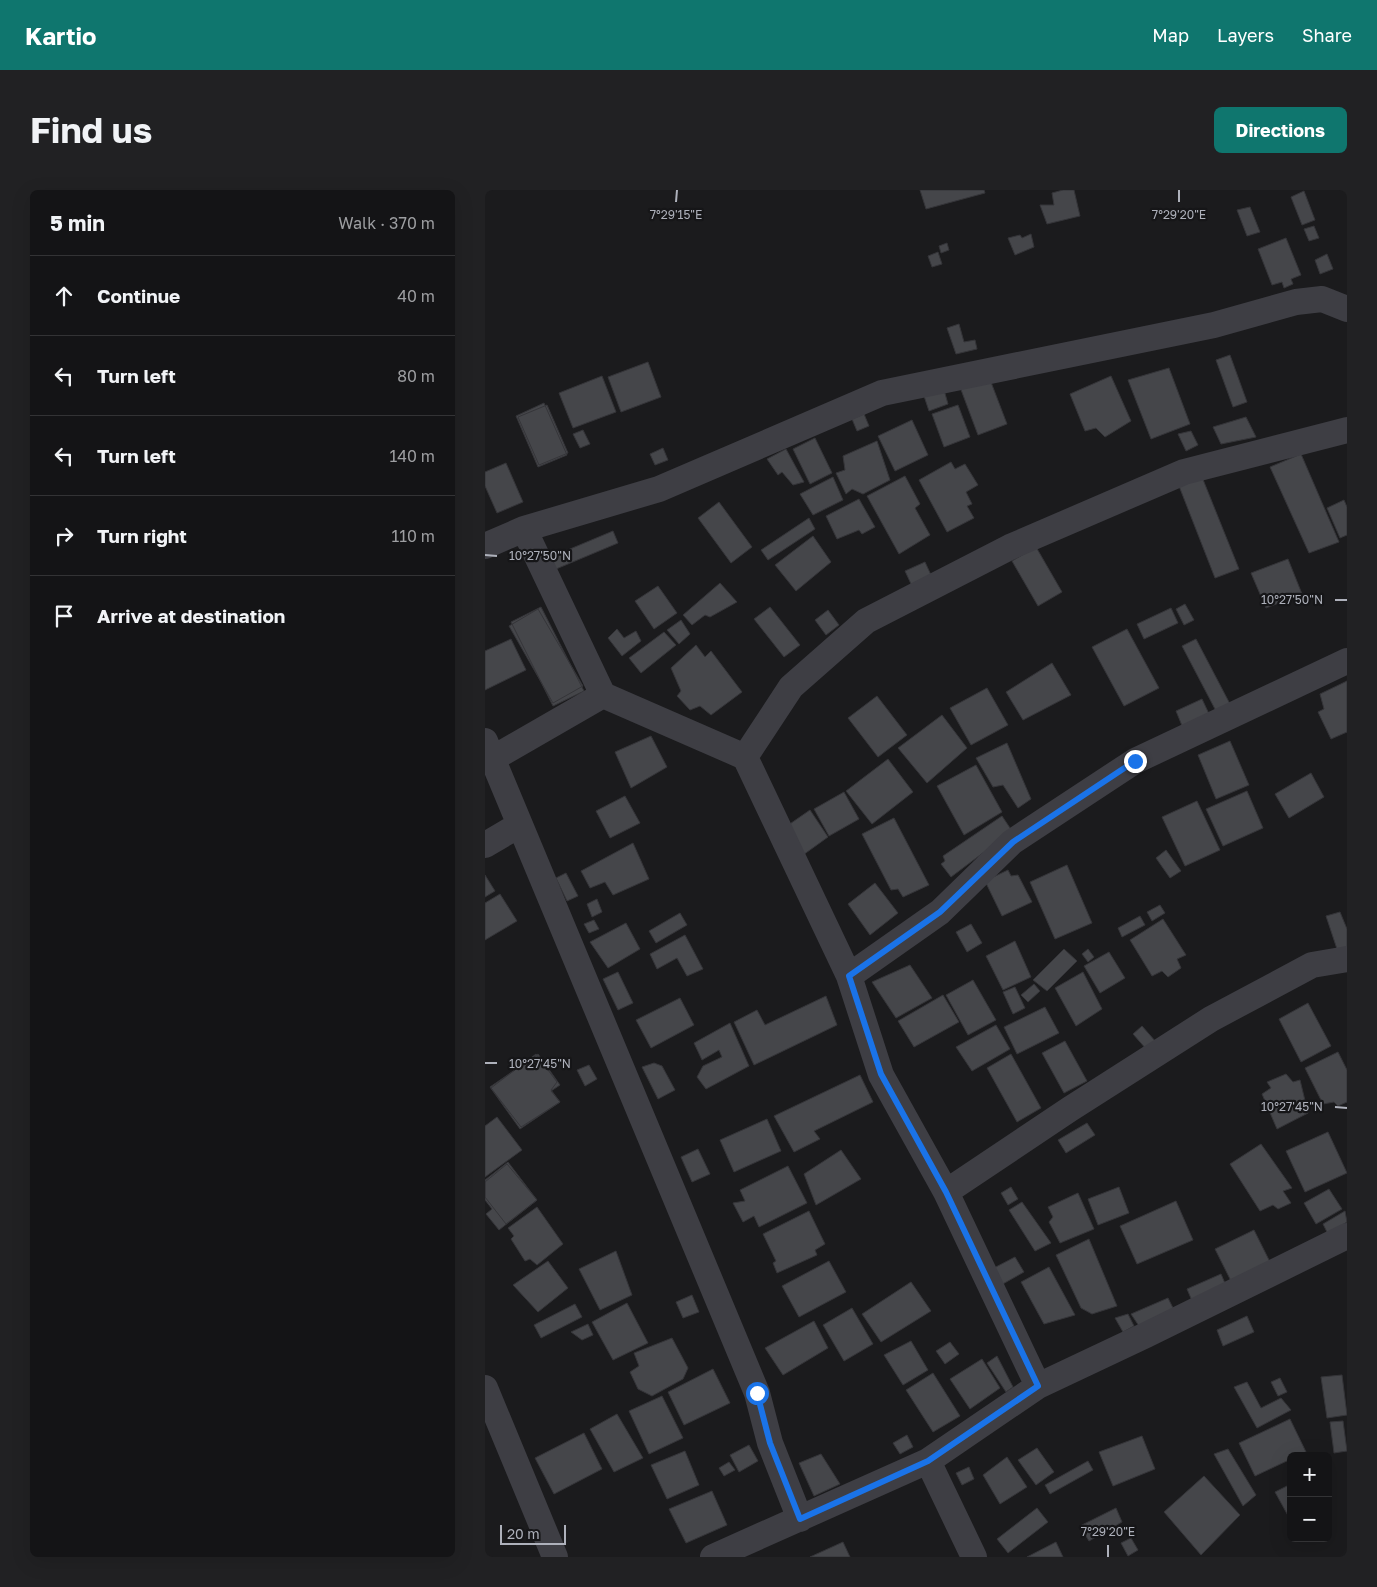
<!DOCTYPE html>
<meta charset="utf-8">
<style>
body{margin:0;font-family:"Golos Text",sans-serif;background:#212123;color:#f1f3f6}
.controls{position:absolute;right:15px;bottom:15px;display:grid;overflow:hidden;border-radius:8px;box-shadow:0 5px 20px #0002}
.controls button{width:45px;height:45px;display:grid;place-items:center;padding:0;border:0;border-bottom:1px solid #333335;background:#141416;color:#f1f3f6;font:25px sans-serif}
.scale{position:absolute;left:15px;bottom:12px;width:66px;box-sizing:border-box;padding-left:5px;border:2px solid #aeb1bb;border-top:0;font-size:14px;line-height:18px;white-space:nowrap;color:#aeb1bb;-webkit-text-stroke:4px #161618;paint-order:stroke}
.stop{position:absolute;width:15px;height:15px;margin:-11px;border:4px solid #1a73e8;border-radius:50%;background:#fff}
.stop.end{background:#1a73e8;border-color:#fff;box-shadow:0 1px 5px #0008}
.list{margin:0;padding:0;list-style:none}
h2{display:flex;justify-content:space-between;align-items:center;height:65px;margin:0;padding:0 20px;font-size:21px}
h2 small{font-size:16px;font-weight:400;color:#9d9ea1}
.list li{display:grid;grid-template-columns:32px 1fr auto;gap:15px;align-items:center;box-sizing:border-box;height:80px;padding:0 20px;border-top:1px solid #333335}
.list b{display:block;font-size:19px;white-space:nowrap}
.list em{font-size:16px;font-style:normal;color:#9d9ea1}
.icon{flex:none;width:28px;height:28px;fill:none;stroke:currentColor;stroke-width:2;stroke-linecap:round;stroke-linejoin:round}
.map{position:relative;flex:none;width:862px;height:1367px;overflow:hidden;border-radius:8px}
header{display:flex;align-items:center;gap:30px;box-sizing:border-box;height:70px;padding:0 25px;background:#0f766e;color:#fff}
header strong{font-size:24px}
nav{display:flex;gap:28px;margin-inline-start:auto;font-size:18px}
.intro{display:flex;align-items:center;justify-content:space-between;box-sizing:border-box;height:120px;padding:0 30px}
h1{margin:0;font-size:35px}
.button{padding:12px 22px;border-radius:8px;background:#0f766e;color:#fff;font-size:18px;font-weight:700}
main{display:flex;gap:30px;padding:0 30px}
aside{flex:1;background:#141416;border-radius:8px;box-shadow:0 5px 20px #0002}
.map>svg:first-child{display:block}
</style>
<header>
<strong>Kartio</strong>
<nav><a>Map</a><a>Layers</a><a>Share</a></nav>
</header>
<div class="intro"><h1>Find us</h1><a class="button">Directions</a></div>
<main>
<aside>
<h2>5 min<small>Walk · 370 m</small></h2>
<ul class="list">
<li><svg class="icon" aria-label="ahead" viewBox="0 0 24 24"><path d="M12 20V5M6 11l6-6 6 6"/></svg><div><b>Continue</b></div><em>40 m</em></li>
<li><svg class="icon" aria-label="left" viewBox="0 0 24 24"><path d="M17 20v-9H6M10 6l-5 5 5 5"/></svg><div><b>Turn left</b></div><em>80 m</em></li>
<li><svg class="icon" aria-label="left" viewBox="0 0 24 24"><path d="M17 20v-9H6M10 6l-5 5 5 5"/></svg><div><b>Turn left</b></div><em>140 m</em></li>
<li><svg class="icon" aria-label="right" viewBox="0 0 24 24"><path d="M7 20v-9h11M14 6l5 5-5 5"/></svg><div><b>Turn right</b></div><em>110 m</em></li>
<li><svg class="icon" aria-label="arrive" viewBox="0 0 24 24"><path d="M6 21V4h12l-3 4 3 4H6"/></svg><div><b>Arrive at destination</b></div></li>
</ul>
</aside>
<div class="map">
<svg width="862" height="1367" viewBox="0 0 862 1367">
<rect width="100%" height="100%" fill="#1b1b1d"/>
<path fill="#45464a" stroke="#353539" d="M435,0H499L500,3L441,19Z
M578,0H589L595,26L562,34L555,15H569L567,3Z
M819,1L830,30L817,35L806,7Z
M765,17L775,42L762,46L752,20Z
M829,36L834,48L824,51L819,39Z
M546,44L549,57L530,65L523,48L535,45L537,48Z
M801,48L816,85L806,89L808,94L799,98L797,92L787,95L773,59Z
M462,53L464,60L456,63L454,56Z
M453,62L457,74L447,77L443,66Z
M842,64L848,79L835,84L830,70Z
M474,134L479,152L490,150L492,159L471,164L462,138Z
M745,165L762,212L748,217L731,170Z
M163,172L176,207L136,222L123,187Z
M684,178L705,234L666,249L643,190Z
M117,186L131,222L88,238L74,203Z
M626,186L646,231L620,247L611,238L600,241L585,204Z
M504,187L522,234L493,245L475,197Z
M459,200L463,214L444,221L439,206Z
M59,213L82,265L53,277L31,226Z
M62,215L83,263L54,275L33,227Z
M473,215L485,247L459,257L447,224Z
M379,224L384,236L372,241L367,229Z
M761,227L771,247L736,254L728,237Z
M427,230L443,265L410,281L393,246Z
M98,240L105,254L95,258L88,244Z
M706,241L713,255L701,261L693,244Z
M330,248L347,283L325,294L308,259Z
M392,251L405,290L378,304L367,299L361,304L351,283L360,280L358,266Z
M178,258L183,270L170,275L165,264Z
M301,259L319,292L308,295L297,282L293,285L282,269Z
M816,264L854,352L824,363L785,277Z
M466,272L470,279L480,274L493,295L481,302L487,314L482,316L489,328L462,342L434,290Z
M21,273L38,312L12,323L0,296V282Z
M420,286L435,314L430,318L445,345L414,364L382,306Z
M348,287L358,310L328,325L315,304Z
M717,287L754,379L730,388L694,296Z
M374,309L390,337L377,344L374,340L352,349L341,326Z
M859,310L862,317V345L855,348L842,318Z
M234,312L267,357L246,373L213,328Z
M324,328L330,339L283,370L276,360Z
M128,341L133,353L71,379L66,367Z
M328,346L346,372L311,401L290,375Z
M551,357L577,402L553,416L527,371Z
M803,369L817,404L781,418L766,383Z
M440,372L446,385L427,396L420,381Z
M235,393L252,412L225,427L220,425L207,435L198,425Z
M173,396L192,423L169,439L150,411Z
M700,414L709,430L699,435L691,419Z
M56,417L99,501L68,516L26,432Z
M285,417L315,455L299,467L269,429Z
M686,418L693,433L659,449L652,434Z
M53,419L98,496L68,513L24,436Z
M343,420L354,435L341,445L330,430Z
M196,430L205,444L194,454L182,440Z
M132,439L139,448L151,441L156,451L137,466L123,448Z
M642,439L674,498L639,516L607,457Z
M179,442L191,455L156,483L144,468Z
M26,449L41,480L0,500V461Z
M711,449L745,514L731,521L697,456Z
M211,455L220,467L226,461L257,502L226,525L215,516L205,520L192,506L196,501L186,478Z
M567,473L586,505L538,530L521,502Z
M862,491V542L846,549L833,522L839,519L835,504Z
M502,498L523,535L486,555L465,518Z
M392,506L422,545L393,567L363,528Z
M717,509L725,526L698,538L691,521Z
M457,525L482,558L442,593L413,558Z
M166,546L182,577L146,598L130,562Z
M745,551L764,595L731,609L713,565Z
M522,553L546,609L533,618L518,595L508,597L491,568Z
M403,569L428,602L387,634L361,601Z
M491,575L517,622L479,645L452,596Z
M826,583L839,607L804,628L790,604Z
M762,601L778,638L738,656L721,619Z
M359,602L374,629L344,646L329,619Z
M140,606L155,633L125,648L111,621Z
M712,611L735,660L700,676L677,627Z
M325,620L343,647L318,665L299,638Z
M517,626L527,641L466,687L456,674L460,671L458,666Z
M409,628L444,695L418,707L413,699L406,700L377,644Z
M148,653L164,689L128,705L120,692L105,698L96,681Z
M681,660L696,681L685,688L671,668Z
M582,675L607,733L570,749L545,692Z
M523,680L526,686L533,685L547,712L517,726L500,691Z
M81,683L93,706L82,711L71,688Z
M0,685L10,701L0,707Z
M390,693L413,723L385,745L363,714Z
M15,704L32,731L0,750V713Z
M112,709L117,722L107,727L102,714Z
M675,715L680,723L667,731L662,722Z
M855,722L862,739V760L853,762L841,726Z
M195,723L202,735L171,753L164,741Z
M655,726L660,735L637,747L633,738Z
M678,729L701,765L692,769L696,778L683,787L677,781L667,786L645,750Z
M109,730L114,739L104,743L99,734Z
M141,733L155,759L123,778L105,752Z
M486,734L497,753L482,762L471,742Z
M200,745L218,779L202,786L192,768L172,779L165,764Z
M530,751L546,787L518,800L501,766Z
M579,759L592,771L562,801L548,790Z
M603,759L609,767L603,772L597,764Z
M624,762L640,788L615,803L599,776Z
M425,775L447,808L411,828L387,792Z
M133,782L148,813L133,820L118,789Z
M598,782L617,819L591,836L570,798Z
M488,790L511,830L483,845L461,805Z
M549,794L555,801L543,812L536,805Z
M530,797L540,818L528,824L518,802Z
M458,805L474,832L429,857L413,831Z
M341,806L352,835L269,875L249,832L272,820L280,835Z
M195,808L209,835L166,858L151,830Z
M823,813L846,856L816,872L794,829Z
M560,817L574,843L532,864L519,837Z
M245,833L264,876L221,899L212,887L218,876L237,867L234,860L217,870L209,853Z
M511,835L525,859L487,881L471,857Z
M657,836L671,852L662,860L648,844Z
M580,851L602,891L579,903L557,863Z
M853,862L862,880V912L853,916L849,912L838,914L820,878Z
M51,864L72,892L66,900L75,912L36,937L6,898Z
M53,864L75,895L66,901L75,912L35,939L5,897Z
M526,864L556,918L532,932L502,878Z
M169,873L177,876L190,900L173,909L157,877Z
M104,875L112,889L100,896L92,880Z
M801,884L808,892L815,890L823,923L792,939L777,904L786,898L782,892Z
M375,885L388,912L329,941L335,949L309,962L289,926Z
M12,927L37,960L0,987V936Z
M282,929L296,961L249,982L235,950Z
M602,933L610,945L581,963L573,950Z
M843,942L862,983L820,1002L801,961Z
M776,954L807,998L798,1001L806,1013L793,1019L788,1015L775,1021L745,974Z
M213,959L225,984L207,992L196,967Z
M356,960L376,989L331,1015L319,984Z
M23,972L52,1010L21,1034L0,1007V990Z
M22,974L52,1010L14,1040L1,1024L7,1019L0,1010V992Z
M303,976L322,1013L274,1037L269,1026L258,1032L248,1013L260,1011L255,1000Z
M526,997L533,1009L523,1015L516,1003Z
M634,997L644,1023L613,1035L603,1009Z
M844,999L857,1019L831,1034L819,1013Z
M593,1003L609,1039L575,1053L564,1032L568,1027L563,1017Z
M691,1011L708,1050L652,1074L635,1036Z
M537,1012L566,1053L550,1061L524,1020Z
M52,1017L78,1054L52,1075L45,1069L40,1071L26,1049L29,1046L23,1038Z
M324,1021L340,1054L330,1060L332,1065L292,1083L288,1073L291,1071L278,1044Z
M860,1021L862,1032L843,1044L838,1034Z
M769,1040L787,1076L748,1095L730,1059Z
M604,1049L632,1116L607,1124L596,1118L571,1065Z
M131,1061L147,1105L115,1120L94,1079Z
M530,1067L539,1082L516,1095L507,1079Z
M63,1071L83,1098L53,1122L28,1095Z
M344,1071L361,1102L314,1127L297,1096Z
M564,1077L590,1125L559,1134L536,1092Z
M736,1084L742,1098L708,1113L702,1099Z
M426,1092L446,1121L396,1152L377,1124Z
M207,1105L214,1122L198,1128L191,1112Z
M683,1108L690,1122L656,1139L646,1124Z
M142,1113L163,1153L128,1170L107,1132Z
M90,1114L97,1127L56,1148L49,1135Z
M367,1118L388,1154L359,1171L338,1135Z
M643,1124L649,1136L638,1142L630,1128Z
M762,1126L769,1142L738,1156L732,1140Z
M329,1131L343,1158L298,1185L280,1158Z
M103,1134L108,1145L97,1150L86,1142Z
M187,1148L203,1178L198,1189L167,1206L153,1199L145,1182L154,1176L149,1163Z
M426,1151L443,1180L418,1195L399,1165Z
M465,1152L474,1164L460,1174L451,1161Z
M512,1166L528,1197L521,1202L502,1173Z
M497,1169L515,1198L485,1219L465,1189Z
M228,1179L245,1213L199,1235L183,1202Z
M448,1183L475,1226L448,1242L421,1200Z
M857,1185L862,1225L842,1228L836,1187Z
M795,1188L802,1202L793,1206L786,1192Z
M762,1192L776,1218L796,1208L806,1220L772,1238L749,1197Z
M177,1206L198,1248L164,1264L144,1221Z
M132,1224L158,1268L129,1282L105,1239Z
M805,1229L821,1262L806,1266V1269L770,1286L754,1253Z
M858,1231L862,1261L849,1263L845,1232Z
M99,1243L117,1279L69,1304L50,1268Z
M422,1245L428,1257L415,1264L408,1253Z
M657,1246L670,1279L628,1296L614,1262Z
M264,1255L273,1271L254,1282L245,1265Z
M552,1258L569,1282L551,1295L533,1270Z
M743,1259L771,1305L758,1316L729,1264Z
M200,1261L214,1295L182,1309L166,1275Z
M336,1264L355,1294L329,1306L314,1273Z
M522,1267L542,1297L515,1314L498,1285Z
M603,1271L608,1280L565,1304L560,1295Z
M244,1272L250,1280L239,1286L234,1278Z
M484,1277L489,1289L477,1295L471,1283Z
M719,1286L755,1325L716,1365L679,1322Z
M804,1295L806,1298V1331L790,1302Z
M227,1301L242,1335L201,1353L184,1319Z
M552,1318L563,1332L523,1363L512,1349Z
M631,1318L637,1332L604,1351L595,1336Z
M646,1348L653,1360L643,1366L636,1353Z
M358,1352L365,1367H325Z
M571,1352L578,1367H542Z"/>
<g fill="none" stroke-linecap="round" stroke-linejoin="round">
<path stroke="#3e3e44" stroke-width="26" d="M39,339L118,505
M0,356L39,339L174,299L397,203L729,135L811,112L837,109L862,119
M0,551L272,1203L285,1253L315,1329
M260,567L306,497L381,431L525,357L699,282L862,240
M7,569L118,505L260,567L364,786L396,885L461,1002L553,1196
M0,655L34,635
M364,786L455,722L527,652L650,571L862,471
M461,1002L585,919L726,829L827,775L862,769
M0,1198L70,1367
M443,1271L489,1367
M228,1367L443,1271L553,1196L661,1145L862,1046"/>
</g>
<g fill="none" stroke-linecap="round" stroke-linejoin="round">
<path stroke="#1a73e8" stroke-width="6" d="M272,1203L285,1253L315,1329L443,1271L553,1196L461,1002L396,884L364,786L455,722L528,652L650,571"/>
</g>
<path fill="none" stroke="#aeb1bb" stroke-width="2" d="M191,12L192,0M694,12V0M0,365L12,366M850,410H862M0,873H12M850,917L862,918M623,1367V1355"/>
<g font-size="12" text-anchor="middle" fill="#aeb1bb" stroke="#161618" stroke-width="4.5" stroke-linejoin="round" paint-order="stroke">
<text x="191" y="29">7°29'15"E</text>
<text x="694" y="29">7°29'20"E</text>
<text x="55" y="370">10°27'50"N</text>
<text x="807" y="414">10°27'50"N</text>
<text x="55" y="878">10°27'45"N</text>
<text x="807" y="921">10°27'45"N</text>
<text x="623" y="1346">7°29'20"E</text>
</g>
</svg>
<div class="controls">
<button>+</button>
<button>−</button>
</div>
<div class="scale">20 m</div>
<div class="stop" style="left:272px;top:1203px"></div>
<div class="stop end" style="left:650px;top:571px"></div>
</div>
</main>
